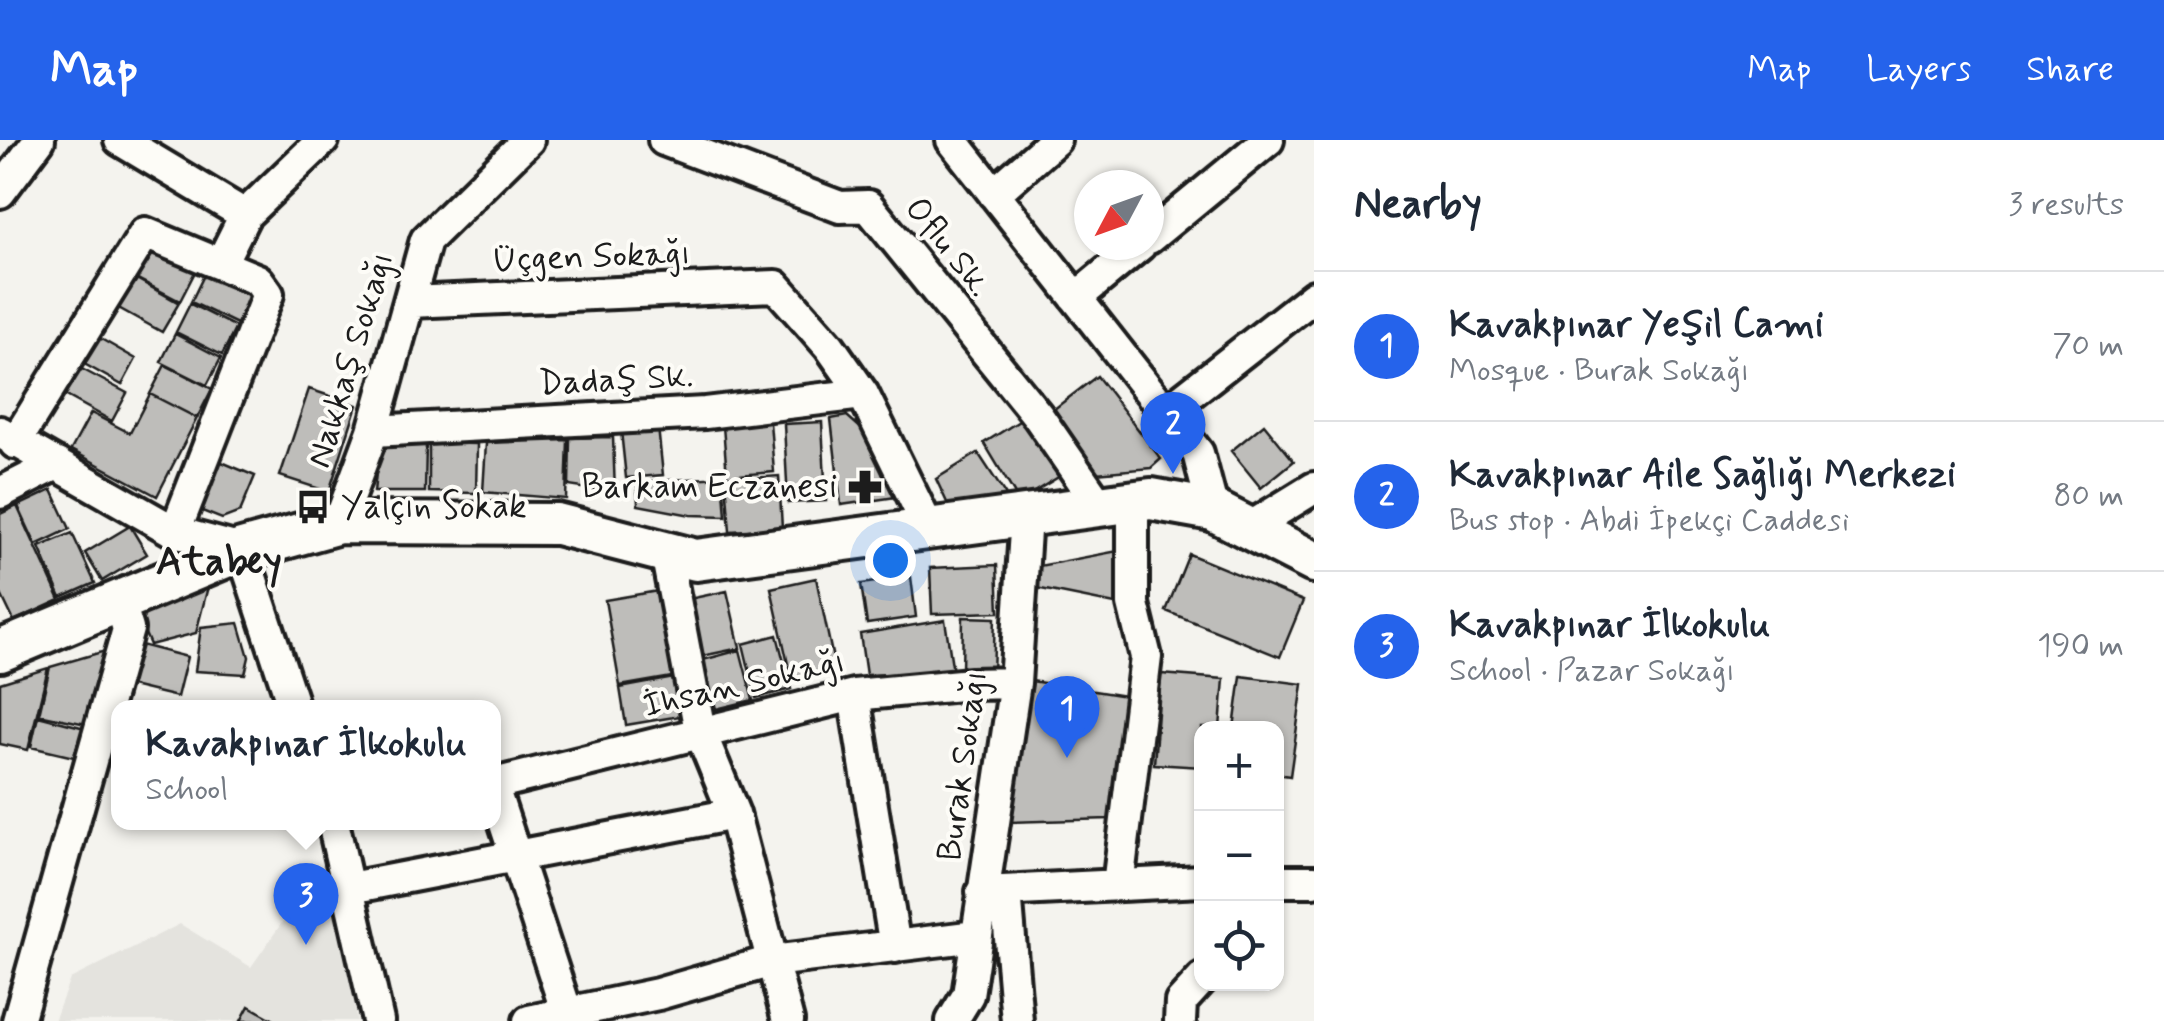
<!DOCTYPE html>
<meta charset="utf-8">
<style>
body{margin:0;font-family:Mynerve,sans-serif;background:#f6f6f7;color:#1f2937}
.controls{position:absolute;right:30px;bottom:30px;display:grid;overflow:hidden;border-radius:20px;box-shadow:0 2px 8px #0004}
.controls button{width:90px;height:90px;display:grid;place-items:center;padding:0;border:0;border-bottom:2px solid #e0e1e3;background:#fff;color:#1f2937;font:50px sans-serif}
.compass{position:absolute;left:1074px;top:30px;width:90px;height:90px;border-radius:50%;background:#fff;box-shadow:0 2px 8px #0004;rotate:229deg}
.you{position:absolute;left:890px;top:420px;width:35px;height:35px;margin:-25px;border:8px solid #fff;border-radius:50%;background:#1a73e8;box-shadow:0 0 0 15px #1a73e833}
.badge{display:grid;place-items:center;width:65px;height:65px;border-radius:50%;background:#2563eb;color:#fff;font-size:32px;font-weight:700}
.pin{position:absolute;translate:-50% -82px;filter:drop-shadow(0 2px 5px #0008)}
.pin::after{content:'';position:absolute;top:52px;width:35px;height:30px;background:inherit;clip-path:polygon(0 0,100% 0,50% 100%)}
.popup{position:absolute;left:111px;top:560px;width:390px;height:130px;box-sizing:border-box;display:grid;place-content:center;border-radius:20px;background:#fff;filter:drop-shadow(0 2px 8px #0005);font-size:32px;white-space:nowrap;color:#747a83}
.popup b{font-size:38px;color:#1f2937}
.popup::after{content:'';position:absolute;left:50%;top:100%;margin-left:-20px;border:20px solid transparent;border-top-color:#fff}
.list{margin:0;padding:0;list-style:none}
h2{display:flex;justify-content:space-between;align-items:center;height:130px;margin:0;padding:0 40px;font-size:42px}
h2 small{font-size:32px;font-weight:400;color:#747a83}
.list li{display:grid;grid-template-columns:65px 1fr auto;gap:30px;align-items:center;box-sizing:border-box;height:150px;padding:0 40px;border-top:2px solid #e0e1e3}
.list b{display:block;font-size:38px;white-space:nowrap}
.list p{margin:0;font-size:32px;white-space:nowrap;color:#747a83}
.list em{font-size:32px;font-style:normal;color:#747a83}
.icon{flex:none;width:55px;height:55px;fill:none;stroke:currentColor;stroke-width:2;stroke-linecap:round;stroke-linejoin:round}
.map{position:relative;flex:none;width:1314px;height:881px;overflow:hidden}
header{display:flex;align-items:center;gap:60px;box-sizing:border-box;height:140px;padding:0 50px;background:#2563eb;color:#fff}
header strong{font-size:48px}
nav{display:flex;gap:55px;margin-inline-start:auto;font-size:35px}
main{display:flex}
aside{flex:1;background:#fff}
.map>svg:first-child{display:block}
</style>
<header>
<strong>Map</strong>
<nav><a>Map</a><a>Layers</a><a>Share</a></nav>
</header>
<main>
<div class="map">
<svg width="1314" height="881" viewBox="0 0 1314 881">
<rect width="100%" height="100%" fill="#f4f3ee"/>
<filter id="ink" filterUnits="userSpaceOnUse"><feTurbulence type="fractalNoise" baseFrequency=".01" numOctaves="2"/><feDisplacementMap in="SourceGraphic" scale="20" xChannelSelector="R" yChannelSelector="G"/><feConvolveMatrix kernelMatrix="1 2 1 2 8 2 1 2 1" color-interpolation-filters="sRGB"/></filter>
<g filter="url(#ink)">
<path fill="#e4e3de" d="M330,714L357,881H54L70,839L180,784L251,827Z"/>
<path fill="#bebdba" stroke="#1c1c1c" stroke-width="2.5" d="M148,100L198,126L180,161L130,135Z
M206,131L252,153L237,184L191,162Z
M131,136L179,163L162,192L115,166Z
M190,164L236,187L222,215L176,192Z
M175,194L221,218L207,245L161,222Z
M94,195L136,219L122,245L79,221Z
M165,225L212,249L197,278L150,254Z
M78,227L127,253L112,281L63,254Z
M1097,236L1161,319L1151,328L1096,333L1049,273Z
M309,249L357,265L329,352L280,336Z
M150,254L197,278L157,356L71,310L91,273L130,293Z
M847,276L875,301L896,357L841,365L831,279Z
M1024,278L1060,336L1019,361L984,303Z
M770,282L774,332L727,336L723,286Z
M822,282L826,361L788,363L784,284Z
M1264,284L1294,321L1261,348L1231,311Z
M658,287L663,335L626,338L621,291Z
M613,297L615,353L569,346L570,298Z
M568,300L566,359L483,352L486,303Z
M429,303L477,304L476,353L429,352Z
M379,304H426L425,352H374Z
M978,313L1009,360L951,371L936,339Z
M217,320L255,336L240,372L222,379L197,369Z
M779,336L782,388L730,391L726,340Z
M723,337L726,376L691,375L638,365L637,342Z
M52,350L70,389L36,405L18,366Z
M17,366L60,460L14,481L0,452V374Z
M130,386L147,414L102,441L85,413Z
M72,393L95,443L61,458L39,407Z
M1123,410L1115,464L1036,448L1039,426Z
M1189,414L1303,461L1280,517L1166,471Z
M997,425L999,472L932,474L930,428Z
M911,437L916,477L867,484L861,444Z
M816,438L836,533L792,542L771,448Z
M210,439L196,493L150,505L140,482L155,460Z
M658,451L672,537L620,546L605,460Z
M727,451L740,508L702,516L689,459Z
M963,477L995,478L993,533L962,532Z
M945,480L953,532L866,535L860,494Z
M239,483L249,517L245,534L195,531L201,487Z
M777,495L791,549L756,558L743,504Z
M137,504L187,517L177,557L127,545Z
M740,510L753,560L716,569L703,520Z
M105,511L86,584L39,574L50,527Z
M48,528L28,610L0,604V543Z
M1161,534L1224,539L1220,588H1202V627L1154,624Z
M1241,536L1303,544L1290,636L1276,634V588H1234Z
M674,538L680,576L626,585L620,548Z
M1025,540L1126,556L1110,679L1008,682Z
M38,576L85,588L78,618L31,607Z
M249,866L276,881H241Z"/>
<g fill="none" stroke-linecap="round" stroke-linejoin="round">
<g stroke="#1c1c1c" stroke-width="38">
<path id="minor" d="M120,0L245,75
M664,0L840,67L868,66L1038,276L1100,366
M952,0L1198,313L1213,370
M0,52L39,0
M994,54L1055,0
M1149,98L1268,0
M221,123L245,75L323,0
M1076,158L1140,105
M409,162L776,146L830,207L863,254L929,389
M1166,272L1314,156
M373,291L705,273L863,254
M0,292L175,392L242,410L294,568
M15,303L145,93L258,140L268,154L175,392
M0,353L57,324
M339,383L373,291L426,100L528,0
M1249,388L1314,348
M666,412L700,591L734,674L788,881
M854,555L895,807
M494,644L854,555L971,544L1015,543
M494,650L567,873
M333,682L378,881
M1276,741H1314
M1118,745L1146,517L1133,464V362
M350,748L734,674
M1006,751L1017,881
M982,752L1202,741
M18,881L128,489L119,460
M529,881L658,854L772,821L976,796
M952,881L968,855L1015,543L1026,376
M1180,881L1181,862L1202,839"/>
</g>
<g stroke="#1c1c1c" stroke-width="48">
<path id="major" d="M0,511L242,410L339,383L557,384L696,420L1151,359L1213,370L1314,422"/>
</g>
<use href="#minor" stroke="#fdfcf7" stroke-width="30"/>
<use href="#major" stroke="#fdfcf7" stroke-width="40"/>
</g>
</g>
<defs>
<g id="pharmacy-bare" transform="scale(2.7)"><path d="M-2-6h4v4h4v4h-4v4h-4v-4h-4v-4h4Z" fill="#1c1c1c" stroke="#fdfcf7" stroke-width="2.5" paint-order="stroke"/></g>
<g id="bus-bare" transform="scale(2.7)"><path d="M-5-6H5V4H4V6H2V4H-2V6H-4V4H-5ZM-3.5-4V0h7V-4ZM-3.5 1.2v1.5H-2V1.2ZM2 1.2v1.5H3.5V1.2Z" fill="#1c1c1c" stroke="#fdfcf7" stroke-width="2.5" paint-order="stroke"/></g>
</defs>
<g fill-rule="evenodd">
<use href="#pharmacy-bare" x="865" y="347"/>
<use href="#bus-bare" x="313" y="367"/>
</g>
<g text-anchor="middle" dominant-baseline="central" stroke-width="8" stroke-linejoin="round" paint-order="stroke">
<g font-size="35" fill="#1c1c1c" stroke="#fdfcf7">
<text transform="translate(948 107) rotate(51)">Oflu Sk.</text>
<text transform="translate(591 117) rotate(-2)">Üçgen Sokağı</text>
<text transform="translate(351 220) rotate(-73)">Nakkaş Sokağı</text>
<text transform="translate(616 240) rotate(-3)">Dadaş Sk.</text>
<text transform="translate(744 544) rotate(-13)">İhsan Sokağı</text>
<text transform="translate(963 626) rotate(-82)">Burak Sokağı</text>
</g>
<g font-size="35" fill="#1c1c1c" stroke="#fdfcf7" text-anchor="end">
<text x="837" y="347">Barkam Eczanesi</text>
<text x="341" y="367" text-anchor="start">Yalçın Sokak</text>
</g>
<g font-size="40" font-weight="bold" fill="#1c1c1c" stroke="#fdfcf7">
<text x="219" y="423">Atabey</text>
</g>
</g>
</svg>
<div class="controls">
<button>+</button>
<button>−</button>
<button><svg class="icon" aria-label="locate" viewBox="0 0 24 24"><circle cx="12" cy="12" r="6"/><path d="M12 2v4M12 18v4M2 12h4M18 12h4"/></svg></button>
</div>
<svg class="compass" viewBox="-18 -18 36 36"><path d="M0-13l5 13h-10z" fill="#e53935"/><path d="M0 13l5-13h-10z" fill="#747a83"/></svg>
<div class="you"></div>
<div class="pin badge" style="left:1067px;top:618px">1</div>
<div class="pin badge" style="left:1173px;top:334px">2</div>
<div class="pin badge" style="left:306px;top:805px">3</div>
<div class="popup"><b>Kavakpınar İlkokulu</b>School</div>
</div>
<aside>
<h2>Nearby<small>3 results</small></h2>
<ul class="list">
<li><span class="badge">1</span><div><b>Kavakpınar Yeşil Cami</b><p>Mosque · Burak Sokağı</p></div><em>70 m</em></li>
<li><span class="badge">2</span><div><b>Kavakpınar Aile Sağlığı Merkezi</b><p>Bus stop · Abdi İpekçi Caddesi</p></div><em>80 m</em></li>
<li><span class="badge">3</span><div><b>Kavakpınar İlkokulu</b><p>School · Pazar Sokağı</p></div><em>190 m</em></li>
</ul>
</aside>
</main>
